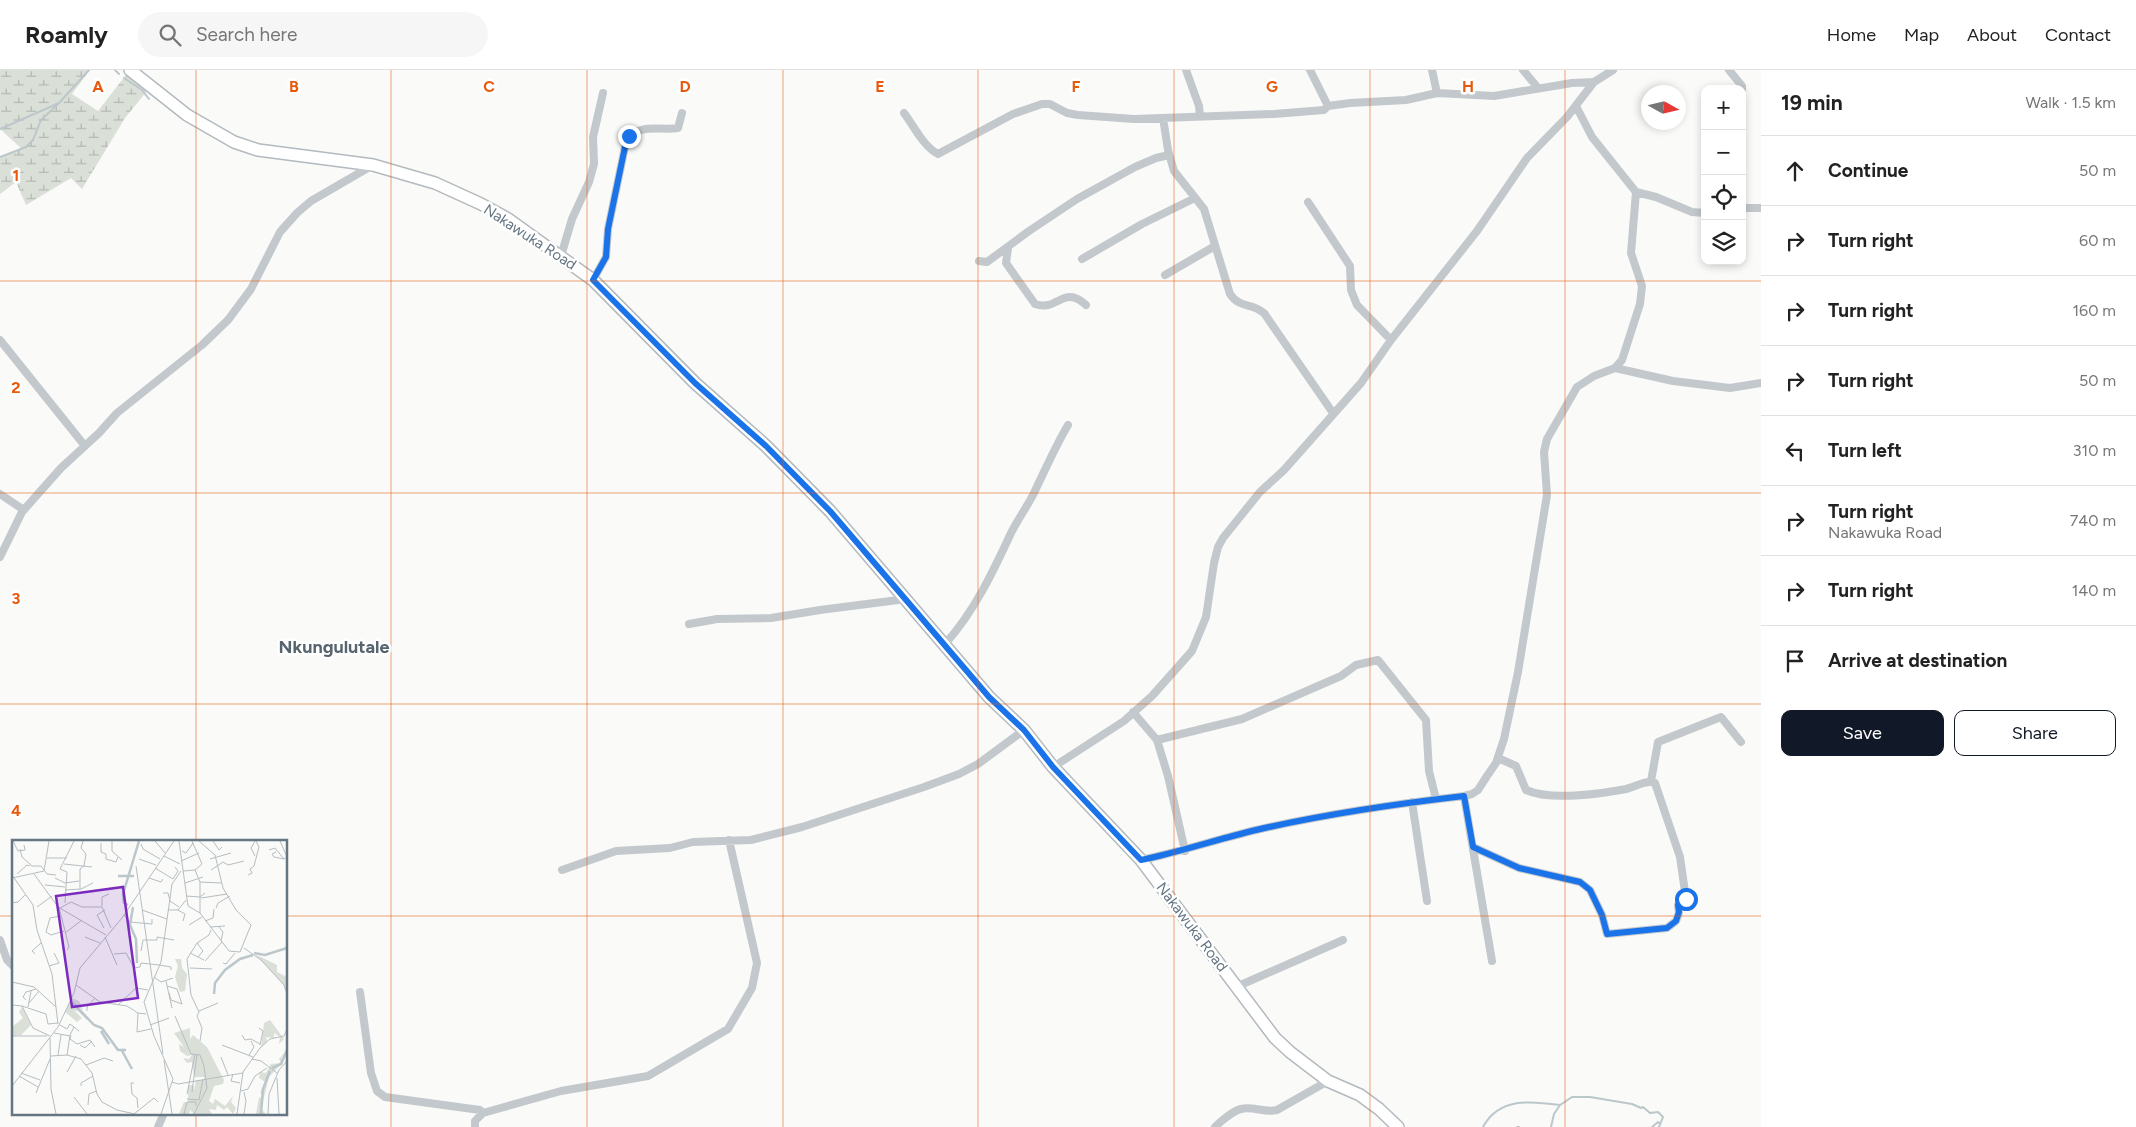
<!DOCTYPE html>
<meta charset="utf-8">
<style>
body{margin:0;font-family:Figtree,sans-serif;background:#f6f6f6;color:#222}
.controls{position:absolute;right:15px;top:15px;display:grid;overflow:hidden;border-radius:10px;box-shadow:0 2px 8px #0003}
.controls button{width:45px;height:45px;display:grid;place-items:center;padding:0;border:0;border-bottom:1px solid #e0e0e0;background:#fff;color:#222;font:25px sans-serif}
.compass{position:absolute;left:1641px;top:15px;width:45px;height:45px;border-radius:50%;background:#fff;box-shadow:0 2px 8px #0003;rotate:98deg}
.stop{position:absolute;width:15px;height:15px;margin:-11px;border:4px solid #1a73e8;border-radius:50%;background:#fff}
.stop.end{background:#1a73e8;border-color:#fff;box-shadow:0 1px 5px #0008}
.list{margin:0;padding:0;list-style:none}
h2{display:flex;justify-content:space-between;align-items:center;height:65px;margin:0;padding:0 20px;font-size:21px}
h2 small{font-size:16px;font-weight:400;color:#767676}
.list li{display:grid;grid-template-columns:32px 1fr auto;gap:15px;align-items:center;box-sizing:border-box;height:70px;padding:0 20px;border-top:1px solid #e0e0e0}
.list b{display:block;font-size:19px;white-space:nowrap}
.list p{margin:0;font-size:16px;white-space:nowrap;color:#767676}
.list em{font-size:16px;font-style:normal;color:#767676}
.actions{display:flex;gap:10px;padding:15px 20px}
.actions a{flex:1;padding:11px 0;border:1px solid #111827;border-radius:10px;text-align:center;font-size:18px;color:#111827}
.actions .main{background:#111827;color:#fff}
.icon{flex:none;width:28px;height:28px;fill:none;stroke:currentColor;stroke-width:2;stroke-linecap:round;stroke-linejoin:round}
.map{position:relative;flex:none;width:1761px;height:1057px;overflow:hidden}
header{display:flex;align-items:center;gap:30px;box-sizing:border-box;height:70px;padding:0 25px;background:#fff;border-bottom:1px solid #e0e0e0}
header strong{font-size:24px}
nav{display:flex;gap:28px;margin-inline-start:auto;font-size:18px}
.search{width:350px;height:45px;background:#f6f6f6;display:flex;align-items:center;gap:12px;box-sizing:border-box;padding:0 18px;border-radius:28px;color:#767676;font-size:19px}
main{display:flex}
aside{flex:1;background:#fff}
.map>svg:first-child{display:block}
</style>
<header>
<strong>Roamly</strong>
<div class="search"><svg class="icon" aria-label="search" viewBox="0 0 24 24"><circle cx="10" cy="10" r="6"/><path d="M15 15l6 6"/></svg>Search here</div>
<nav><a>Home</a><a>Map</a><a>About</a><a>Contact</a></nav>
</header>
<main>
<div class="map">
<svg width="1761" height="1057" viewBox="0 0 1761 1057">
<defs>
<pattern id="wetland-marsh" width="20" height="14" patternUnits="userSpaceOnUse" patternTransform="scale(1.25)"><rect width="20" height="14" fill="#dadfd7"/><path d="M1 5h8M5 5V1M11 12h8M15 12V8" fill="none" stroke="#b4b9b4"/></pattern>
</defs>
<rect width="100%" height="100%" fill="#fafaf8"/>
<path fill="url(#wetland-marsh)" d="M0,0H90L72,24L98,41L126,5L147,21L125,48L82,119L71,108L26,135L16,112L0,124V87L22,79L0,59Z"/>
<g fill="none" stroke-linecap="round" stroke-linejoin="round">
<path stroke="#bbc7cb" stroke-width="2" d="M115,0L119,4
M124,8L142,20L149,29
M0,59L59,33L89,0
M0,87L26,77L33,70L41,50L58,34
M1483,1057C1499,1027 1531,1031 1560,1035L1572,1027H1590L1632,1034L1641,1038L1643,1037L1650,1043L1658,1042L1663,1047L1659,1057
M1517,1057H1519
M1551,1057L1554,1044L1560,1035
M1652,1057L1658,1052L1659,1053"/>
<g stroke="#b3babf" stroke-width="14">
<path id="secondary" d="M130,0L187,45L234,72L258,80L373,95L435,113L481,134L508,149L593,210L695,313L766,376L830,441L989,627L1024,660L1053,697L1141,790L1275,968L1290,982L1328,1011L1360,1025L1379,1039L1398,1057"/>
</g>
<path stroke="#c3c8cc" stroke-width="8" d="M1186,0L1199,36L1200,46
M1310,0L1328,36
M1432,0L1437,23
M1523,0L1538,18
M1729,0L1742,16V19
M1576,36L1592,67L1636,122L1656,127L1692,142L1705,143
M904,43C914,56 923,76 938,84L1013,44L1042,34H1050L1067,43L1078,45L1134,49L1274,44L1324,40L1328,36L1350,33L1406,30L1437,23L1494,26L1572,13L1594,12
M1163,48L1168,80L1174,101L1204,139L1230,224C1240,239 1251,232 1264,243L1333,343
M1308,132L1350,196L1351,220L1357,235L1391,270
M1742,138H1761
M1008,178L1006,193L1035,234C1058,242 1063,214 1086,235
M561,186L572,149L589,112L594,94L593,67L603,23
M1082,189L1142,154L1195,128
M979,191L987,192L1029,161L1077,129L1135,97L1156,88L1169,85
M1165,205L1215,176
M593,210L606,187L608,159L626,72C638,52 659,61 678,58L682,43
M0,270L85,376
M1615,298L1673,311L1730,318L1761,313
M0,424L24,440
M0,487L22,442L61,398L99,363L117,343L202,275L228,250L251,219L280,162L297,143L311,131L373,95
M689,554L717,549L771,548L820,540L906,529
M945,574C974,542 993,502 1011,463C1018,449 1027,437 1034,423C1045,400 1055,377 1068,355
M1133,642L1157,670L1168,706L1185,781
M1157,670L1242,649L1341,606L1356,595L1378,590L1426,650L1429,701L1436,729
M1498,688L1516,696L1526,720C1550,731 1600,724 1626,719C1636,717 1646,709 1655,713L1680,787L1686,829
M1053,697L1124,651L1152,626L1192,581L1206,547L1214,493L1218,477L1223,468L1260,422L1284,400L1361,313L1391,270L1477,161L1527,88L1567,47L1594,12L1613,0
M1651,711L1658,672L1721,647L1741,672
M1464,726L1492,891
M1412,732L1427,831
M1473,777L1519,798L1580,812L1590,820L1602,845L1607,864L1667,858L1676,851L1679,843L1678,835L1686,821
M1141,790C1180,782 1218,769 1256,760C1325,744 1395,734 1464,726L1472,724L1478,720L1487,706L1496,693L1504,669L1518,602L1547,425L1544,382L1547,369L1577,317L1594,306L1615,298L1622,290L1640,234L1642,216L1631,183L1636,122
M562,800L616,781L670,778L693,772L751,770L802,757L924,717L959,704L978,694L1024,660
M0,870L7,890L14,897
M1236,917L1343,870
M360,922L371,1003L377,1021L385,1027L480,1040L483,1043
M158,1057L164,1043
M475,1057V1051L483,1043L561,1021L648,1006L728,959L752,918L757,893L729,770
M1215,1057C1221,1051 1233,1041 1241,1039C1253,1036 1265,1043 1277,1040L1328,1011"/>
<use href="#secondary" stroke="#fff" stroke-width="11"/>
</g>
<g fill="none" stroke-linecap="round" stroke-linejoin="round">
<path stroke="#1a73e8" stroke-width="6" d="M629,66L626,72L608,159L606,187L593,210L695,313L766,376L830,441L989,627L1024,660L1053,697L1141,790C1180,782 1218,769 1256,760C1325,744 1395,734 1464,726L1473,777L1519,798L1580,812L1590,820L1602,845L1607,864L1667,858L1676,851L1679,842L1678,835L1686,821V829"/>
</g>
<path fill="none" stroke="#e8590c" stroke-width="1" stroke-opacity="0.55" d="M196,0V771M391,0V1057M587,0V1057M783,0V1057M978,0V1057M1174,0V1057M1370,0V1057M1565,0V1057M0,211H1761M0,423H1761M0,634H1761M0,846H14M286,846H1761M196,1043V1057"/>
<g text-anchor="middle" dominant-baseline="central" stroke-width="5" stroke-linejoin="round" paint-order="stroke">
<g font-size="15" fill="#657683" stroke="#fff">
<text transform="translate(530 167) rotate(33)">Nakawuka Road</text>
<text transform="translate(1192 857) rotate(53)">Nakawuka Road</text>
</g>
<g font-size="18" font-weight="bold" fill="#57646e" stroke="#fff">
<text x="334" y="577">Nkungulutale</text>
</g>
</g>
<g transform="translate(12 770)">
<rect width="275" height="275" fill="#fafaf8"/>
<path d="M243,114L265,125V132L275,137V153L272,145ZM258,180L272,199L267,204L268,197L262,193V198L254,197L255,201L249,208L252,183ZM178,188V199L181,195L195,207L212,240L211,244L202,246L197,261L201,264L203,259L213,266L221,256L219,262L224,268L221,274L215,267L212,270L205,265L204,270L197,269L200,274H182L178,270L177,274H167L172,262H176V245H181L182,250L184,240H192V237H182L180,222L175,223L171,218L177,219L180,215L175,216L168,211L167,204L172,207L162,193Z" fill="#dadfd7"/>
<path d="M163,119H169L170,128L175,134L173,151L168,152L163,137L166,126ZM10,167L19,185L9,195L0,196V187L11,178L7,172Z" fill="#dadfd7"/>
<path d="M60,158L67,161L71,170L64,166L67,170L63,171L70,178L65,182L53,172L58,161L61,162ZM275,210L274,217L272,215L269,218L272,221L257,237L249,269L254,274H244L247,258L251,256L248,252L255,243L247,238L248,232L254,233L259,224L269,223L267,219Z" fill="#dadfd7"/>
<path fill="none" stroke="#bbc7cb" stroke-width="2.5" d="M122,36H106H122M116,65L112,63L111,54L127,1M121,67L118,85L124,99L125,123M242,113L253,115L275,108M202,154L203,143L213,130L228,119L241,115M61,163L82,185L90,188L106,210H114M62,165L76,179M91,194L89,191L97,204M109,209L120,229M260,228L269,224L275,210M249,274L251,249L258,231"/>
<path fill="none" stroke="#b5bdc2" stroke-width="1" d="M1,1L6,11L13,10L12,5M100,1V11L110,20M143,1L153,13M167,1L176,66L188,73L217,111L228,112L239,85L224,70L211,48L203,15L187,1M201,1L207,10L210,7M243,1L239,8L243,16M268,1L275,17M89,3V12L94,14V19L104,22L106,17M129,4L131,9L148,19M8,9L10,17L20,26H29L35,34L44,35M257,10L263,8L272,19L275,17M170,11L174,13L181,3M264,12L260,14L262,17L272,19M152,16L168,24M35,18H55M127,19L144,25M198,19L219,13M169,21L187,13M52,24L80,27M124,26L151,214M143,28L161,39L166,31L163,27M183,30L188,42V73M199,30L211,22L216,25L232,21M171,31L183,30L190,24L180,1M5,34L15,25L18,26M22,34L46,67L94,95M0,35L21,65L25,90L40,134L46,184M236,35L240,33L238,29L242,26L247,7L244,1M0,38L32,31L37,1M43,38L53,43L67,41M137,38L149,42L151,39M188,42L209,43M173,43L191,37M33,45L53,47M68,49V29L72,26L74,14L69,8L71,1M53,50L69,49L81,43M151,53H156L158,61L167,67M174,56L188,57L193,53M189,58L215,54M0,63L6,62L13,55M53,63L55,32L48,29L62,1M90,66V57L97,54M25,67L40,56M47,67L57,107L55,110M48,68L59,62L70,67H90L99,88M204,68L206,63L218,56M130,70L155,79M156,70H166L174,60M166,70L173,74L171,81M112,75L118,82L140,84V79M49,76L38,78L34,92L39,95L52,91M193,81L201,78L202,69M177,85L190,77M198,87L213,86M207,87L211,92L209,101M92,88L85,75L93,70M53,93L70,80M73,97L88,103M93,97L105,125M185,103L191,111L186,117M232,108L249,120L272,145L275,154M129,111L131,100H145V97L162,100M178,113L192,120M23,114L20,111L29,103M102,114L114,113L122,128L128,127L129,123L147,125M193,121L210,102M211,123L214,124L223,113M147,125L159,127V130M37,126L47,123L42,113M178,128L200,129M142,137L149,142L161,138M154,141L160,168M0,142L22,147L44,167M64,145L88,162L115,166L126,173L134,174M155,146L165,149L170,164L159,160L157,153M14,160L11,157L14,152L24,149M17,163L27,151M0,165L10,166L21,188L38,196M106,165L124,148L136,150M10,166L34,174L36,184L46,183M16,167L19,151M75,171V167L83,158M187,171L206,163M126,173L125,192L139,189M163,176L179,214L188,215L192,226L195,248L182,274M48,185L55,189L58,184L62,187M138,185L157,178M247,188L251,191L248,205M42,193L58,196L55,215M58,195L62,187L67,191M59,195L58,199L65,204L78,200L83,207M230,195L233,200L239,199L248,204M0,196H35M38,198L39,249L44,274M188,201L190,188L185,176L187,172L179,155L175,119L185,103L197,95L199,90M68,205L73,208L80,201M210,205L241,217M46,215L49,195M237,215L242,207L239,201M39,216L55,215L69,219L80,233L85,254L90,262L105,270L123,274M209,217L216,235M240,219L249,221L265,233M152,220L160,274M74,225L92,218L101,221M55,232L64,216M9,233L28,240M221,234L219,241L228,243M7,236L26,247M265,238L267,274M160,242L166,244L231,233M122,243H119L120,254L125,258L126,268M0,246L46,187L62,153L68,128L110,78L162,1M69,246V243L81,236M229,251L236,249L243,236L255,228M180,252L185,214M24,253L38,219M175,254L183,214M62,257L75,274M175,259L187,260L191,239M76,265L77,254L84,251M122,274L142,258L146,262M149,274L161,239L142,196L132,162L149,122L160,44L169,31M172,274L175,262H184V266M225,274L231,232L248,208L258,199L272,196L275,189M232,274L234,261L232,252M256,274L257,254L267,230L275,221"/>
<path fill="#7b2cbf" fill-opacity="0.15" stroke="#7b2cbf" stroke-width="2.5" d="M111,47L126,158L60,167L44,56Z"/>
<rect width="275" height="275" fill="none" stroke="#657683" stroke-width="2.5"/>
</g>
<g font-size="16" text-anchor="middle" font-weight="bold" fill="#e8590c" stroke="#fff" stroke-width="5" stroke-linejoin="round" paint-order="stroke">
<text x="98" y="22">A</text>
<text x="294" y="22">B</text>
<text x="489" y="22">C</text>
<text x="685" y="22">D</text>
<text x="880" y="22">E</text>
<text x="1076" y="22">F</text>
<text x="1272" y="22">G</text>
<text x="1468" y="22">H</text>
<text x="16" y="111">1</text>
<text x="16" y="323">2</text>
<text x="16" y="534">3</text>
<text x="16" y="746">4</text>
</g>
</svg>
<div class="controls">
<button>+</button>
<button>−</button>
<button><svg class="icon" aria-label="locate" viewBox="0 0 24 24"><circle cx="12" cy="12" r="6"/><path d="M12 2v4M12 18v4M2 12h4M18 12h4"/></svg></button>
<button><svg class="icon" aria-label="layers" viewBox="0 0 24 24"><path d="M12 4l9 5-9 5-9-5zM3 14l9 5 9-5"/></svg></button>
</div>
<svg class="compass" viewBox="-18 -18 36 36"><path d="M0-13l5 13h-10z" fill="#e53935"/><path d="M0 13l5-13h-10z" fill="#767676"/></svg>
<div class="stop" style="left:1686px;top:829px"></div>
<div class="stop end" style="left:629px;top:66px"></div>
</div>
<aside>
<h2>19 min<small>Walk · 1.5 km</small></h2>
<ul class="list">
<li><svg class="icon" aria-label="ahead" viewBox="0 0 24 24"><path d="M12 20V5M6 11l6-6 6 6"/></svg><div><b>Continue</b></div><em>50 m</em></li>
<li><svg class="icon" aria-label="right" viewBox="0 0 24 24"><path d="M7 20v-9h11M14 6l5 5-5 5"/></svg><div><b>Turn right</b></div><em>60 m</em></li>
<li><svg class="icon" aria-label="right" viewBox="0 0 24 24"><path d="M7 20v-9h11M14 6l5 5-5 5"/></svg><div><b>Turn right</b></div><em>160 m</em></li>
<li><svg class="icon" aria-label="right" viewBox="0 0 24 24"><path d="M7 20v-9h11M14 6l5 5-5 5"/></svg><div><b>Turn right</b></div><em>50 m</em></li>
<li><svg class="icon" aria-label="left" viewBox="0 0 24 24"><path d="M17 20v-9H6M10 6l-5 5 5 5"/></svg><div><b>Turn left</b></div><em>310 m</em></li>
<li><svg class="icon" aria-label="right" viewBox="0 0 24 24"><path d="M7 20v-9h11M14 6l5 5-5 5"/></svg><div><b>Turn right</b><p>Nakawuka Road</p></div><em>740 m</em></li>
<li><svg class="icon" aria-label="right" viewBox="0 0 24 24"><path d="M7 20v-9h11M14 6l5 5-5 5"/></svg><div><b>Turn right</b></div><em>140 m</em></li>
<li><svg class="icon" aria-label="arrive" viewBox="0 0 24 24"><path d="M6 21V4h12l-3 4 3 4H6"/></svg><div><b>Arrive at destination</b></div></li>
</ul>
<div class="actions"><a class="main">Save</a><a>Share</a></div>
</aside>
</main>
